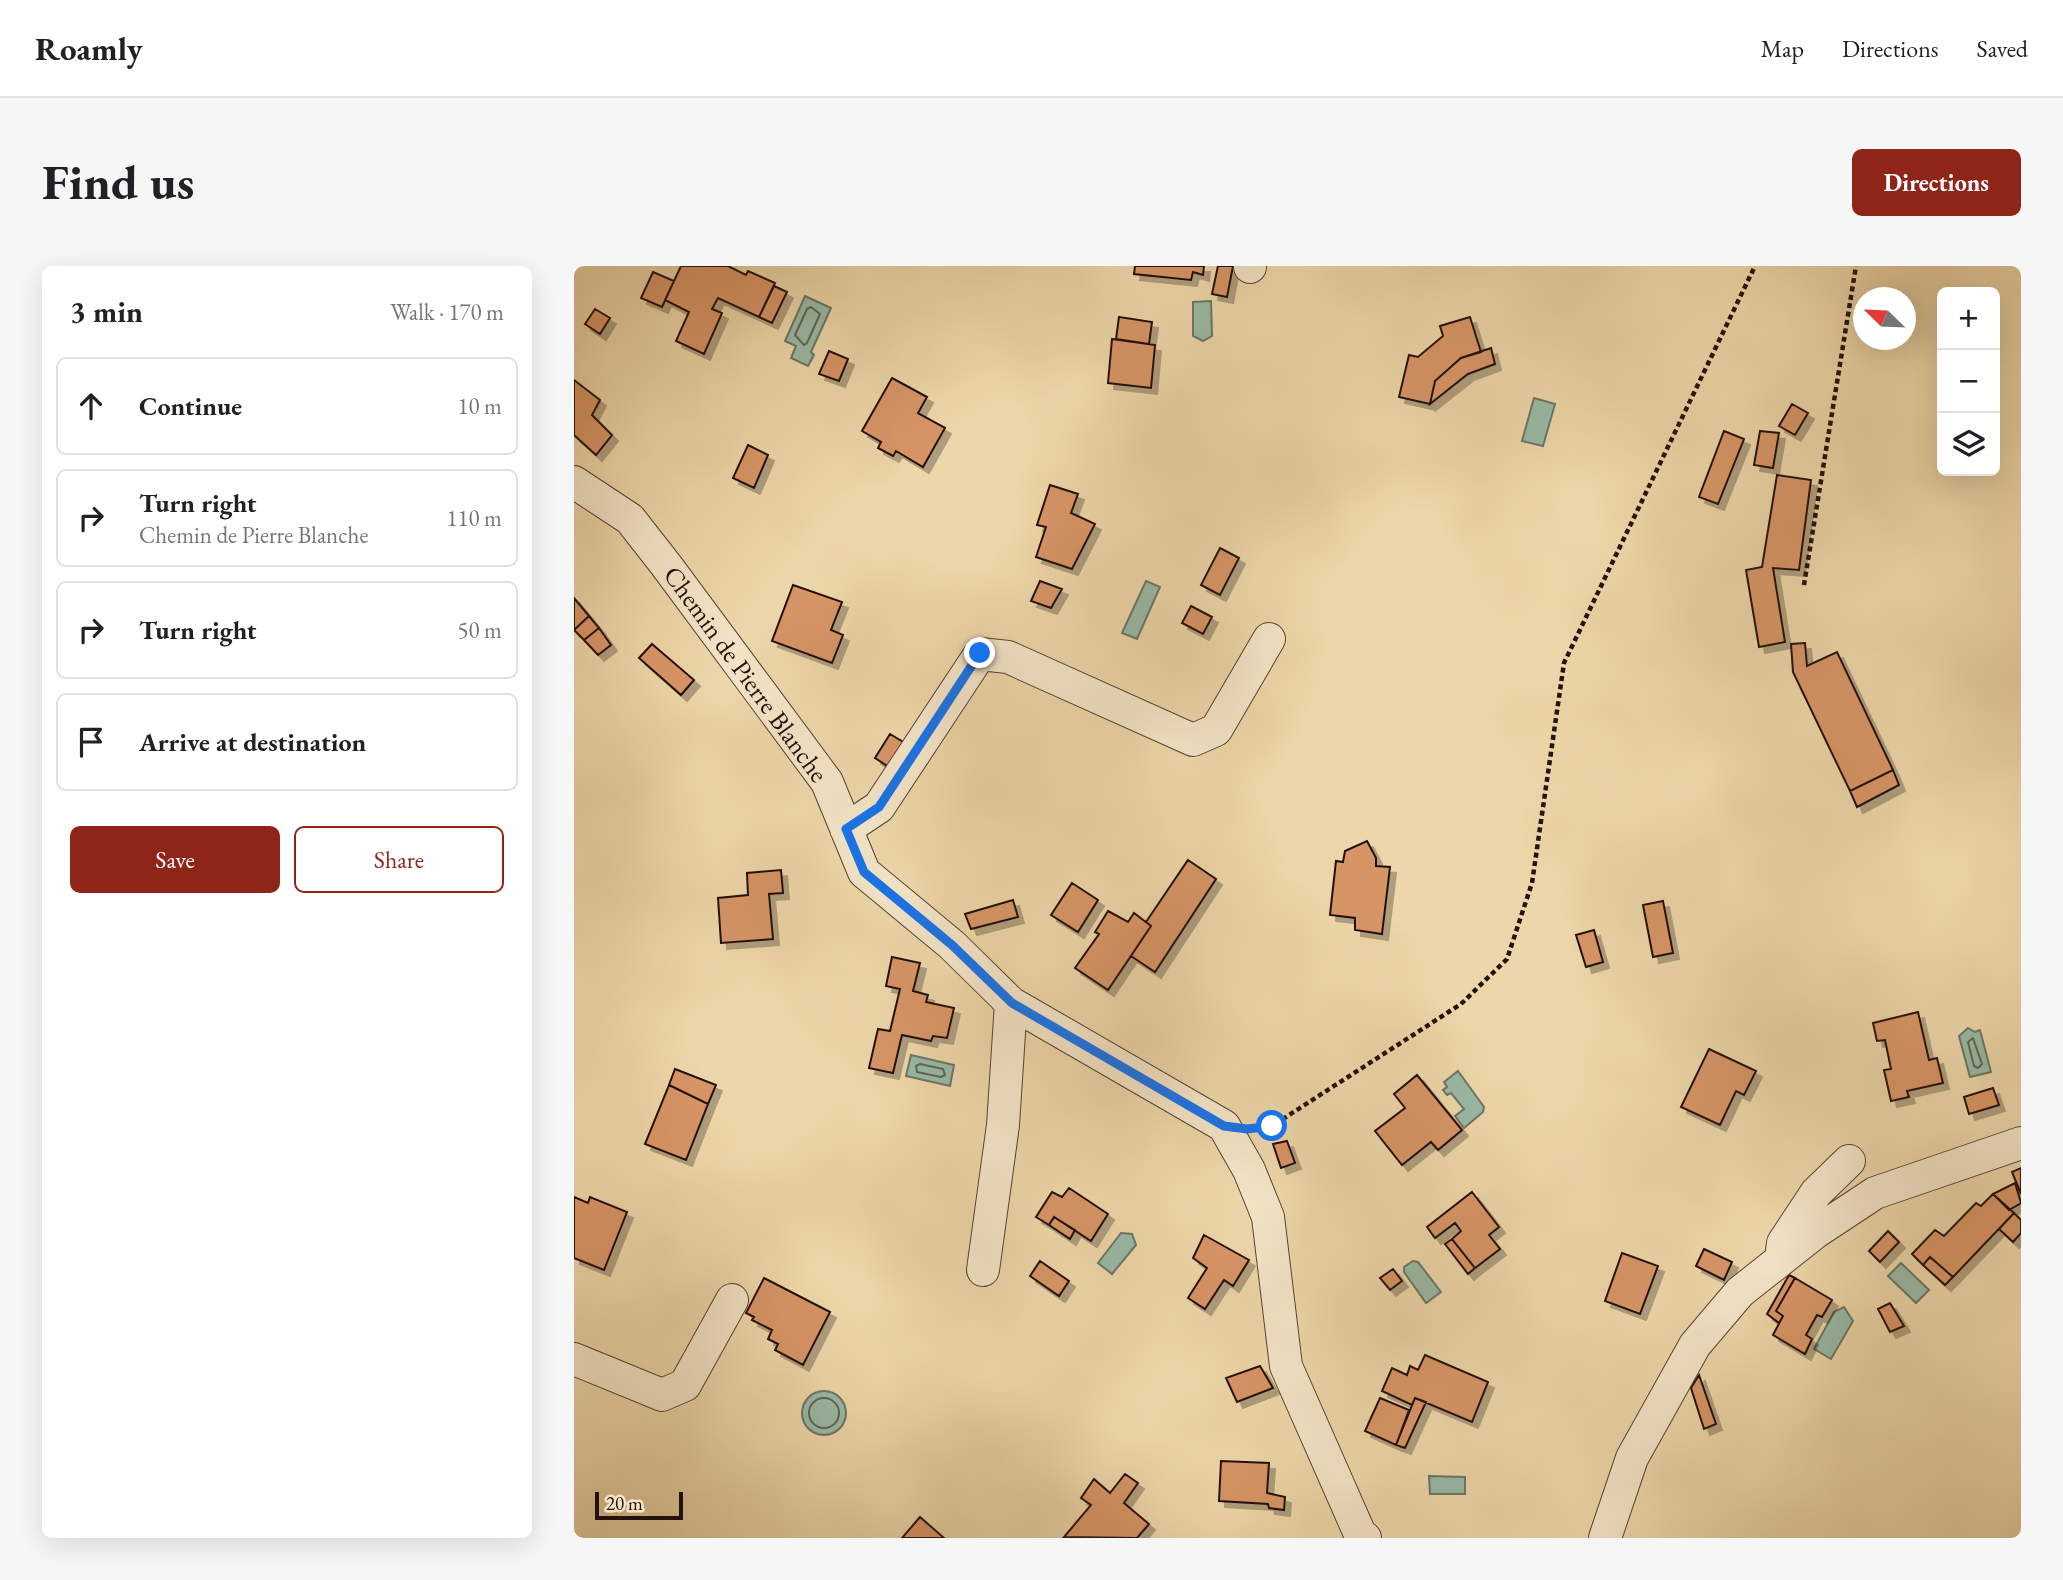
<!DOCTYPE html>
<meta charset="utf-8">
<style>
body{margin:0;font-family:"EB Garamond",serif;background:#f6f6f6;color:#202124}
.controls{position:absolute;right:21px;top:21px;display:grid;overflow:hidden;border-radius:10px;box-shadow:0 7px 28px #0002}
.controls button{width:63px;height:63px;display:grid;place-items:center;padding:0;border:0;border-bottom:2px solid #e0e0e0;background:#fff;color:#202124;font:35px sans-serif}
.compass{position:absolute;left:1279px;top:21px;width:63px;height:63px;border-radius:50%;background:#fff;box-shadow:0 7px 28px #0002;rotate:293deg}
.scale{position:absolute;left:21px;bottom:18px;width:88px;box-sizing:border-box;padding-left:7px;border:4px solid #241109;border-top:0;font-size:19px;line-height:24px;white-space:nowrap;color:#241109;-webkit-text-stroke:5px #f3e4c7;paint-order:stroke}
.stop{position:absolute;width:21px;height:21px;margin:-16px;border:5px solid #1a73e8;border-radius:50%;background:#fff}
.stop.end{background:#1a73e8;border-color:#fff;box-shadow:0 2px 7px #0008}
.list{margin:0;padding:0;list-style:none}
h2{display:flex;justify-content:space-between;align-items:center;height:91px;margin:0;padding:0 28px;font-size:30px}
h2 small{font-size:23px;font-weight:400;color:#757577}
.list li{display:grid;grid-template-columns:46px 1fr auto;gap:21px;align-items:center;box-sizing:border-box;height:98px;margin:0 14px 14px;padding:0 14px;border:2px solid #e0e0e0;border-radius:10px}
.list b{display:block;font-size:26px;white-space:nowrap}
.list p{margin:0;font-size:23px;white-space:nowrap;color:#757577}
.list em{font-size:23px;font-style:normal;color:#757577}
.actions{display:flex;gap:14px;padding:21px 28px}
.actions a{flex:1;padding:16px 0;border:2px solid #8f2418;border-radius:10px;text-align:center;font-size:24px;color:#8f2418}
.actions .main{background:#8f2418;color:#fff}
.icon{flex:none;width:38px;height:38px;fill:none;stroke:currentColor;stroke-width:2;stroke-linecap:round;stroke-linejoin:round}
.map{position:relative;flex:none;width:1447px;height:1272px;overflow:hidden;border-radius:10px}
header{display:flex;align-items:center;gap:42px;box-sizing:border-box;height:98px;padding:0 35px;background:#fff;border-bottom:2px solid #e0e0e0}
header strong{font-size:33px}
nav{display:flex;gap:38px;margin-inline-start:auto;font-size:24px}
.intro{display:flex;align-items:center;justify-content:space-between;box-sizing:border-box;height:168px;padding:0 42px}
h1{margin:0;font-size:49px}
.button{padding:18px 32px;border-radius:10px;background:#8f2418;color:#fff;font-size:24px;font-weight:700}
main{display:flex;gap:42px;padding:0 42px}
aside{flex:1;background:#fff;border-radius:10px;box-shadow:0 7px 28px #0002}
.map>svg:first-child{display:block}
</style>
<header>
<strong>Roamly</strong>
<nav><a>Map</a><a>Directions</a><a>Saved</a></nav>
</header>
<div class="intro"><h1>Find us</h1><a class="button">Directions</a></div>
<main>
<aside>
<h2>3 min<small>Walk · 170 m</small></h2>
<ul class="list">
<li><svg class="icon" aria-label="ahead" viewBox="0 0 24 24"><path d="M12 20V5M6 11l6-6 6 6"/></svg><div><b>Continue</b></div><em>10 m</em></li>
<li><svg class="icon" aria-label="right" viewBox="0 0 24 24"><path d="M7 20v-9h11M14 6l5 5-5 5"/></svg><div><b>Turn right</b><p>Chemin de Pierre Blanche</p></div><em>110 m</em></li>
<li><svg class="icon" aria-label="right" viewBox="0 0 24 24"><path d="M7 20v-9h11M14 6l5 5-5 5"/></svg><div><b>Turn right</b></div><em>50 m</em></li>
<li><svg class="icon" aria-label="arrive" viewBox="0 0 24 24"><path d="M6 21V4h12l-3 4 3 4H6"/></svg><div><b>Arrive at destination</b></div></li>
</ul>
<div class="actions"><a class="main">Save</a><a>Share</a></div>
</aside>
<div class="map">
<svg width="1447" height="1272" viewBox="0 0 1447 1272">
<defs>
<filter id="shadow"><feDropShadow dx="6" dy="6" stdDeviation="0" flood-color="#0004"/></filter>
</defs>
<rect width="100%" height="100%" fill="#edd6a9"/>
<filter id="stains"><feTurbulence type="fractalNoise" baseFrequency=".00286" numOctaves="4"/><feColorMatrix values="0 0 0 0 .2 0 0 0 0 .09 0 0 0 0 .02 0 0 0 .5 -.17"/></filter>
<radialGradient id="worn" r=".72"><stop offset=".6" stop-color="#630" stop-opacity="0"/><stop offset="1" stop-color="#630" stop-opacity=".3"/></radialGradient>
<path fill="#99b9a6" stroke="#6a7667" stroke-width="2" d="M231,30L257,42L237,86L240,89L234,100L217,92L222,80L211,75Z
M637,35L638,70L629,75L619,70V36Z
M960,132L981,138L969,180L948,175Z
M572,315L586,321L563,373L548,367Z
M1394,762L1401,766L1406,764L1417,806L1396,811L1385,770Z
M337,789L380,799L376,820L332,810Z
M884,805L910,841L909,846L890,862L881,850L890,843L877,827L873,829L869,824L873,821L870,816Z
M547,967L558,968L562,979L538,1008L524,997Z
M839,995L844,996L867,1026L852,1037L830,1006V1001Z
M1327,997L1355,1024L1342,1037L1314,1010Z
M1270,1041L1279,1055L1257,1093L1240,1083L1260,1046Z
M228 1147a22 22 0 1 1 44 0a22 22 0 1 1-44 0Z
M855,1210L891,1211V1228H856Z"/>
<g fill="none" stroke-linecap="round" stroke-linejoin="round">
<path stroke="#5e6558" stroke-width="2" d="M237,41L246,48L233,77L230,79L221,69L233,43Z
M1399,772L1408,798L1404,802L1400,800L1394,776Z
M346,798L369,803L371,809L367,811L343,806L342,800Z
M235 1147a15 15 0 1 1 30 0a15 15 0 1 1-30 0Z"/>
</g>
<path fill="#d79566" stroke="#241109" stroke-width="2" filter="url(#shadow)" d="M107,0H154L172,9L174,5L201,17L185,51L144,32L138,43L148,47L130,88L102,75L115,46L91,34Z
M561,0H630L629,9L619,6L617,14L560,8Z
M644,0H659L653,31L638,28Z
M79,6L100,15L88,41L67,32Z
M200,20L213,26L198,57L185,51Z
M21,43L36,52L26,68L11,58Z
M545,51L578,56L575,78L542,73Z
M896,51L907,86L887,92L861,115L856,138L825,131L835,89L844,91L869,70L866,60Z
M538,73L581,79L577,122L534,117Z
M917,82L921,98L894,108L856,138L861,115L887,92Z
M255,85L274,93L265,115L245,108Z
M318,112L353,131L344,147L371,162L349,201L322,185L319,190L304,182L307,176L288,165Z
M0,114L26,134L18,149L38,169L22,189L0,169Z
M1218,138L1234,147L1221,169L1205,160Z
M1150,165L1170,173L1144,238L1125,231Z
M1186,165L1205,167L1199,202L1180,199Z
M174,179L194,189L180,222L159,212Z
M1203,209L1237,214L1225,304L1199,302L1211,376L1185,381L1172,304L1188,301Z
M476,219L504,228L497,247L521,258L498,303L462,291L472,261L463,259Z
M646,282L665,292L646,329L627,319Z
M466,315L488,323L477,342L457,335Z
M219,319L268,336L257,364L269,369L258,397L198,375Z
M0,332L15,350L0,364Z
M617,340L638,351L629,368L608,357Z
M15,350L25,362L10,374L0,364Z
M25,362L37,379L24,389L10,374Z
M1231,377L1233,400L1263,386L1319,504L1276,525L1219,406L1217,378Z
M78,378L120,414L107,429L65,392Z
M316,468L336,480L321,505L301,492Z
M1319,504L1325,519L1283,541L1276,525Z
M793,575L802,592V600L816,601L808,668L781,664V652L756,649L762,595L769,596L771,585Z
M614,594L642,613L581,706L557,690L577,660L572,656Z
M207,604L209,627L195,628L199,673L147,677L144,632L174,629L173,607Z
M498,617L524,634L504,666L477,649Z
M439,634L444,651L397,663L391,648Z
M1089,635L1099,687L1079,691L1069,639Z
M534,645L554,656L560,647L577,660L534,724L501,702L525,668L521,666Z
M1020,664L1029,696L1012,701L1002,669Z
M318,691L346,697L339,725L354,729L352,736L380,742L373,772L359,770L357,775L328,769L319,807L295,802L304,763L316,765L326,723L312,720Z
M1344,746L1355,794L1363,792L1369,817L1333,825L1335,831L1317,835L1310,804L1317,803L1311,774L1303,775L1299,757Z
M1135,783L1182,805L1170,829L1162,825L1146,859L1107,841Z
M101,803L142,819L134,838L95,819Z
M843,809L888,864L864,884L857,876L828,899L801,865L831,842L820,828Z
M95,819L134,838L112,894L71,878Z
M1419,822L1425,839L1395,848L1390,831Z
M713,875L721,897L707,902L699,878Z
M1447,902V928L1438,906Z
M1441,917L1447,937L1435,944L1419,928Z
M495,922L534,948L517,975L480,951L475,959L462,951L478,926L488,931Z
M898,926L925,961L915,969L926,983L901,1002L878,973L887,965L881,957L861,972L853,961Z
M1419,928L1440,947L1379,1011L1356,991L1349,999L1338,988L1361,964L1370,970L1402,937L1407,940Z
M0,931L14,937L16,931L53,946L30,1004L0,992Z
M1440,947L1447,954V967L1439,976L1425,963Z
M480,951L501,964L496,973L475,959Z
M1314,965L1325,976L1306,996L1295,985Z
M630,969L675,994L659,1020L650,1014L631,1043L614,1032L633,1002L619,992Z
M878,973L901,1002L894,1008L871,978Z
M1130,983L1158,996L1150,1014L1122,1000Z
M1048,987L1084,1000L1066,1048L1031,1035Z
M1356,991L1379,1011L1371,1019L1349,999Z
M466,995L495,1015L485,1030L456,1010Z
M819,1003L828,1015L816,1024L806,1012Z
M1215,1009L1221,1012L1202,1045L1209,1050L1205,1057L1193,1048Z
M190,1012L256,1046L229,1099L201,1084L204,1078L194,1073L198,1064L178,1054L180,1051L172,1047Z
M1221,1012L1258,1034L1248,1051L1243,1049L1232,1069L1238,1073L1231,1088L1199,1069L1209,1050L1202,1045Z
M1316,1037L1330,1060L1316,1066L1304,1043Z
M851,1089L914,1116L898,1156L841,1132L838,1139L808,1125L818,1102L833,1109L836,1100L844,1104Z
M686,1100L699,1122L663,1136L652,1112Z
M1125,1109L1142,1158L1130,1163L1117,1122Z
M806,1132L835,1144L822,1179L791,1165Z
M841,1132L852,1136L831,1182L822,1179Z
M647,1195L695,1197L693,1227L711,1231L710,1244L695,1242L694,1238L645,1235Z
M551,1208L564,1217L550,1237L575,1258L563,1272L490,1271L517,1239L507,1232L520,1213L536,1227Z
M346,1251L370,1272H328Z"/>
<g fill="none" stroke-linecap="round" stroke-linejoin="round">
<g stroke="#564231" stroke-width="34">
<path id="minor" d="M676,0V1
M0,216L56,253L92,299L253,516L290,606L378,679L437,737L650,860L675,904L694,951L712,1100L786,1268L791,1272
M272,563L305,541L406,388L434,391L619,474L642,464L695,373
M1208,985L1209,977L1242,927L1275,895
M409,1004L429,859L437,737
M0,1093L88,1129L111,1119L158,1034
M1031,1272L1058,1192L1121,1079L1166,1026L1242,966L1301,927L1447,877"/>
</g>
<path stroke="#241109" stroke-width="4.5" stroke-dasharray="5 3.5" stroke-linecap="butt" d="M1230,319L1282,0
M685,861L698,860L887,738L933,693L958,617L990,397L1181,0"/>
<use href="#minor" stroke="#f3e4c7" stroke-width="32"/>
</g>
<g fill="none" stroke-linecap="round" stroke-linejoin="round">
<path stroke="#1a73e8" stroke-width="9" d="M406,387L305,541L272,563L290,606L378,679L438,737L650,860L673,863L698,860"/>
</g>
<g text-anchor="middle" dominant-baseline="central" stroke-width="5" stroke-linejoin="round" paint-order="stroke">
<g font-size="26" fill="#241109" stroke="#f3e4c7">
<text transform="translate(172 408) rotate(54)">Chemin de Pierre Blanche</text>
</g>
</g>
<rect width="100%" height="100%" filter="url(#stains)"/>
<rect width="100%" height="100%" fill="url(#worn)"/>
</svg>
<div class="controls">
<button>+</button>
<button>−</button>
<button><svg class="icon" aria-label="layers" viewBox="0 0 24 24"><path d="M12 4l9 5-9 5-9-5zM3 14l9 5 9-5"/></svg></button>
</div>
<svg class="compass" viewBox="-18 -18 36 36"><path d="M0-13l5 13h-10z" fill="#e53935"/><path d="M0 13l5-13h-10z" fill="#757577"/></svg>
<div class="scale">20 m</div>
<div class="stop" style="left:698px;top:860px"></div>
<div class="stop end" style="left:406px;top:387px"></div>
</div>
</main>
